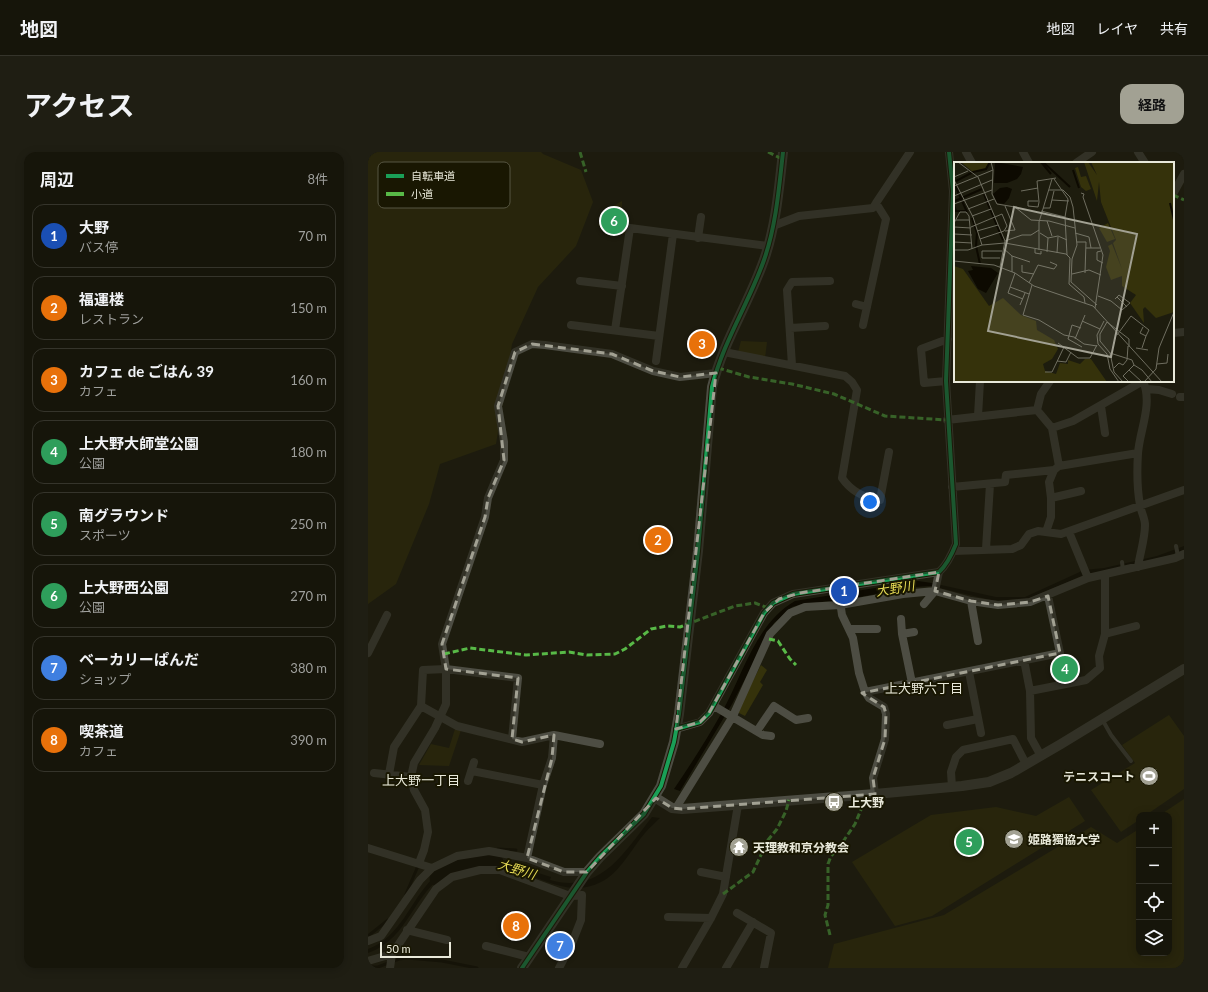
<!DOCTYPE html>
<html lang="ja">
<meta charset="utf-8">
<style>
body{margin:0;font-family:Lato,"Noto Sans JP",sans-serif;background:#1f1e13;color:#f1f3f6}
.controls{position:absolute;right:12px;bottom:12px;display:grid;overflow:hidden;border-radius:8px;box-shadow:0 2px 10px #0003}
.controls button{width:36px;height:36px;display:grid;place-items:center;padding:0;border:0;border-bottom:1px solid #35342b;background:#16150a;color:#f1f3f6;font:20px sans-serif}
.scale{position:absolute;left:12px;bottom:10px;width:71px;box-sizing:border-box;padding-left:4px;border:2px solid #e9e9da;border-top:0;font-size:11px;line-height:14px;white-space:nowrap;color:#e9e9da;-webkit-text-stroke:3px #191702;paint-order:stroke}
.you{position:absolute;left:502px;top:350px;width:14px;height:14px;margin:-10px;border:3px solid #fff;border-radius:50%;background:#1a73e8;box-shadow:0 0 0 6px #1a73e833}
.badge{display:grid;place-items:center;width:26px;height:26px;border-radius:50%;background:#a2a193;color:#fff;font-size:13px;font-weight:700}
.pin{position:absolute;translate:-50% -50%;border:2px solid #fff;box-shadow:0 1px 4px #0006}
.list{margin:0;padding:0;list-style:none}
h2{display:flex;justify-content:space-between;align-items:center;height:52px;margin:0;padding:0 16px;font-size:17px}
h2 small{font-size:13px;font-weight:400;color:#9e9f9c}
.list li{display:grid;grid-template-columns:26px 1fr auto;gap:12px;align-items:center;box-sizing:border-box;height:64px;margin:0 8px 8px;padding:0 8px;border:1px solid #35342b;border-radius:12px}
.list b{display:block;font-size:15px;white-space:nowrap}
.list p{margin:0;font-size:13px;white-space:nowrap;color:#9e9f9c}
.list em{font-size:13px;font-style:normal;color:#9e9f9c}
.icon{flex:none;width:22px;height:22px;fill:none;stroke:currentColor;stroke-width:2;stroke-linecap:round;stroke-linejoin:round}
.map{position:relative;flex:none;width:816px;height:816px;overflow:hidden;border-radius:12px}
header{display:flex;align-items:center;gap:24px;box-sizing:border-box;height:56px;padding:0 20px;background:#16150a;border-bottom:1px solid #35342b}
header strong{font-size:19px}
nav{display:flex;gap:22px;margin-inline-start:auto;font-size:14px}
.intro{display:flex;align-items:center;justify-content:space-between;box-sizing:border-box;height:96px;padding:0 24px}
h1{margin:0;font-size:28px}
.button{padding:10px 18px;border-radius:12px;background:#a2a193;color:#111;font-size:14px;font-weight:700}
main{display:flex;gap:24px;padding:0 24px}
aside{flex:1;background:#16150a;border-radius:12px;box-shadow:0 2px 10px #0003}
.map>svg:first-child{display:block}
</style>
<header>
<strong>地図</strong>
<nav><a>地図</a><a>レイヤ</a><a>共有</a></nav>
</header>
<div class="intro"><h1>アクセス</h1><a class="button">経路</a></div>
<main>
<aside>
<h2>周辺<small>8件</small></h2>
<ul class="list">
<li><span class="badge" style="background:#1a4fb4">1</span><div><b>大野</b><p>バス停</p></div><em>70 m</em></li>
<li><span class="badge" style="background:#e8710a">2</span><div><b>福運楼</b><p>レストラン</p></div><em>150 m</em></li>
<li><span class="badge" style="background:#e8710a">3</span><div><b>カフェ de ごはん 39</b><p>カフェ</p></div><em>160 m</em></li>
<li><span class="badge" style="background:#2e9e5b">4</span><div><b>上大野大師堂公園</b><p>公園</p></div><em>180 m</em></li>
<li><span class="badge" style="background:#2e9e5b">5</span><div><b>南グラウンド</b><p>スポーツ</p></div><em>250 m</em></li>
<li><span class="badge" style="background:#2e9e5b">6</span><div><b>上大野西公園</b><p>公園</p></div><em>270 m</em></li>
<li><span class="badge" style="background:#3f7fe0">7</span><div><b>ベーカリーぱんだ</b><p>ショップ</p></div><em>380 m</em></li>
<li><span class="badge" style="background:#e8710a">8</span><div><b>喫茶道</b><p>カフェ</p></div><em>390 m</em></li>
</ul>
</aside>
<div class="map">
<svg width="816" height="816" viewBox="0 0 816 816">
<rect width="100%" height="100%" fill="#1d1c0e"/>
<path fill="#35320b" d="M0,0H173L175,2L213,18L225,50L208,94L170,135L144,192L128,292L72,312L61,352L28,432L0,452Z
M254,49V61L261,65L257,82L242,81L230,73L238,58Z
M373,189L399,190L397,206L370,200Z
M705,503L710,527L689,531L684,507Z
M393,513L399,518L392,530L395,533L377,564L369,560Z
M801,563L816,584V637L778,663H771V668L753,680L723,638L767,611L754,593Z
M87,577L93,578L81,614L51,613L63,592L81,596Z
M701,645L717,669L564,764L527,774L484,710L563,663L628,655L668,664Z
M816,647V816H460L466,792L576,763L723,675L749,691L771,677V801H801V663H792Z"/>
<path fill="#0d0a01" d="M816,394V399L788,408L716,423L657,448L627,449L563,434L546,435L481,447L434,452L424,455L406,471L364,552L312,639L306,637C323,612 339,587 353,562C375,523 387,472 427,449L550,429L564,431L628,445H657L716,418L736,416L789,404Z
M284,665L292,666C287,671 282,675 277,681C264,696 252,721 233,730C196,750 157,714 120,710C108,709 93,715 82,720C45,738 42,787 0,801V797C33,785 42,749 65,726C73,719 82,715 92,712C103,708 116,705 128,707C147,710 164,720 183,725L182,728C233,743 257,699 284,665Z"/>
<g fill="none" stroke-linecap="round" stroke-linejoin="round">
<path stroke="#0d0a01" stroke-width="3" d="M130,697L148,698
M38,742L50,714
M0,784L20,768
M0,815H10L31,807L39,806L74,809L109,816"/>
<path stroke="#0d0a01" stroke-width="17" d="M70,726L76,721L118,708L127,710"/>
<path stroke="#4d4d43" stroke-width="4" d="M808,394L810,404
M754,410L755,418
M734,567L743,583L763,609"/>
<path stroke="#4d4d43" stroke-width="8" d="M598,0L604,11
M655,0L661,11
M770,0L777,11
M708,11L724,0
M805,42L816,22
M405,74L431,64L505,56L508,51
M330,86L333,65
M212,129L254,134
M488,152L499,155
M203,173L291,184
M495,173L518,67L508,51L542,0
M422,176L457,174
M247,178L262,76L400,94
M805,181L816,180
M356,200L477,224L484,230L489,238L474,326C483,339 496,346 512,348L521,300
M288,209L305,82
M424,213L419,138L424,130L462,129
M578,229L556,231L553,197L580,187
M779,237L791,238L804,242
M812,245H816
M733,254L737,281
M610,264L612,229
M579,268L669,258
M684,276L705,269L775,229
M691,314L770,301
M584,335L637,330L638,323L686,318
M683,346L713,339
M678,380L683,365V346L681,330L686,318L691,314L684,276L669,258L673,242L682,229
M701,380L720,426
M618,397L622,332
M585,399L644,397L653,393L661,382L670,379L693,382L816,338
M770,415C772,401 777,387 777,373C777,366 773,360 772,353C769,337 769,317 770,301C772,277 785,252 775,229
M470,436L474,463L485,486L491,521L497,540L501,546L516,555L518,562L517,587L505,626L507,642
M603,449L610,489
M556,452L567,439L571,420
M533,467L534,482L544,531
M481,477H509
M534,482L546,480
M737,482L768,474
M0,501L19,463
M656,508L662,539L663,586L673,604
M601,520L613,581
M662,539L718,528L732,516L731,504L737,482V423
M497,540L692,501L680,444
M53,554L89,574L154,590L186,583L232,592
M346,554L395,583L403,584
M579,573L610,567
M308,577L332,570L341,561L396,461L405,451L425,442L571,420C579,413 584,402 588,392L578,229L585,39L581,0
M389,579L406,554L428,568L440,566
M104,619L175,633
M6,621L43,625
M21,622L26,595L53,554L55,518L78,517L150,526L144,587
M100,629L106,610
M584,635L583,620L588,605L595,598L645,587L658,612
M308,656L365,564L402,482L422,461L437,455L472,453L535,442L567,439L603,449L630,453L662,450L720,426L807,406L816,402
M0,696L64,716
M159,706L175,633L184,606L186,583
M51,711L56,698L60,680L57,658L46,638L43,625L46,611L67,576L78,552V517L74,492L117,365L120,346L136,308V290L130,254L147,200L164,192L177,193L244,202L285,219L312,225L348,221
M333,720L358,725
M369,761L403,781L396,816
M300,765L343,766
M39,778L79,788
M0,789L13,784L52,728L64,716L89,704L121,699L159,706L196,720H219
M118,794L161,805
M0,809L24,802L68,737L84,725L112,718H132L202,744L214,743L213,768L204,791L191,816
M22,816L24,802
M314,816L343,766L355,742L370,653
M358,816L385,770"/>
<path stroke="#4d4d43" stroke-width="10" d="M288,646L304,656L314,657L507,642L594,634L621,630L643,621L693,592L816,517
M154,816L219,720L232,705L276,662L293,634L306,590L311,562L330,399L344,235C355,190 381,151 396,108C408,74 411,36 415,0"/>
<path stroke="#58b947" stroke-width="3" stroke-dasharray="6 3" stroke-linecap="butt" d="M212,0L218,20
M400,0L414,7
M805,43L816,48
M350,216L381,225L424,232L466,242L517,264L579,268
M401,487L410,489L422,507L428,513
M76,502L102,496L158,503L201,500L219,503L247,502L257,497L283,477L299,474L312,475L367,454L387,451L400,456
M355,742L385,720L400,688L409,677L418,659L421,648
M462,783L457,763L460,753V712L463,704L470,697L487,672L499,643"/>
<g stroke="#191702" stroke-width="6">
<path id="cycleway" d="M308,577L332,570L341,561L396,461L405,451L425,442L571,420C579,413 584,402 588,392L578,229L585,39L581,0
M154,816L219,720L232,705L276,662L293,634L306,590L311,562L330,399L344,235C355,190 381,151 396,108C408,74 411,36 415,0"/>
</g>
<use href="#cycleway" stroke="#1a9f57" stroke-width="4"/>
</g>
<path d="M0 0H816V816H0ZM164,192L244,202L285,219L312,225L348,221L308,577L332,570L341,561L396,461L411,447L432,441L571,420L567,439L603,449L630,453L662,450L680,444L692,501L494,541L516,555L518,562L517,587L505,626L507,642L314,657L304,656L288,646L219,720H196L159,706L184,606L186,583L154,590L144,587L150,526L78,517L74,492L117,365L120,346L136,308L130,254L147,200Z" fill="#1d1c0e" fill-opacity=".55" fill-rule="evenodd"/>
<path fill="none" stroke="#a2a193" stroke-width="3" stroke-dasharray="8 5" stroke-linejoin="round" d="M164,192L244,202L285,219L312,225L348,221L308,577L332,570L341,561L396,461L411,447L432,441L571,420L567,439L603,449L630,453L662,450L680,444L692,501L494,541L516,555L518,562L517,587L505,626L507,642L314,657L304,656L288,646L219,720H196L159,706L184,606L186,583L154,590L144,587L150,526L78,517L74,492L117,365L120,346L136,308L130,254L147,200Z"/>
<defs>
<g id="stadium-disc" transform="scale(1)"><circle r="9.5" fill="#a2a193" stroke="#191702"/><path d="M0-5a6.5 5 0 1 0 0 10a6.5 5 0 1 0 0-10ZM-3.5-1.8h7v3.6h-7Z" fill="#fff"/></g>
<g id="bus-disc" transform="scale(1)"><circle r="9.5" fill="#a2a193" stroke="#191702"/><path d="M-5-6H5V4H4V6H2V4H-2V6H-4V4H-5ZM-3.5-4V0h7V-4ZM-3.5 1.2v1.5H-2V1.2ZM2 1.2v1.5H3.5V1.2Z" fill="#fff"/></g>
<g id="university-disc" transform="scale(1)"><circle r="9.5" fill="#a2a193" stroke="#191702"/><path d="M0-5L7-2L0 1L-7-2ZM-4 1L0 2.5L4 1V4Q0 6-4 4Z" fill="#fff"/></g>
<g id="temple-disc" transform="scale(1)"><circle r="9.5" fill="#a2a193" stroke="#191702"/><path d="M0-6L5-2H3V0L6.5 2.5H4V6H1.5V3h-3V6H-4V2.5H-6.5L-3 0V-2H-5Z" fill="#fff"/></g>
</defs>
<g fill-rule="evenodd">
<use href="#stadium-disc" x="781" y="624"/>
<use href="#bus-disc" x="466" y="650"/>
<use href="#university-disc" x="646" y="687"/>
<use href="#temple-disc" x="371" y="695"/>
</g>
<g text-anchor="middle" dominant-baseline="central" stroke-width="4" stroke-linejoin="round" paint-order="stroke">
<g font-size="12" font-weight="bold" fill="#e9e9da" stroke="#191702" text-anchor="start">
<text x="767" y="624" text-anchor="end">テニスコート</text>
<text x="480" y="650">上大野</text>
<text x="660" y="687">姫路獨協大学</text>
<text x="385" y="695">天理教和京分教会</text>
</g>
<g font-size="13" font-style="italic" fill="#e4d954" stroke="#191702">
<text transform="translate(527 436) rotate(-9)">大野川</text>
<text transform="translate(149 717) rotate(17)">大野川</text>
</g>
<g font-size="13" fill="#e9e9da" stroke="#191702">
<text x="556" y="536">上大野六丁目</text>
<text x="53" y="628">上大野一丁目</text>
</g>
</g>
<g transform="translate(586 10)">
<rect width="220" height="220" fill="#1d1c0e"/>
<path d="M7,0H35L31,7L19,10ZM130,0H134L143,13L137,0H220V150L202,156L191,145L189,147L190,161L176,141L182,133L168,124V114L157,118L152,105L156,89L154,84L158,82L168,107L159,81L162,78L147,40L145,20L143,39ZM124,5L127,15L132,14L137,27L132,29L127,25L121,6ZM154,61L161,77L153,80L145,66ZM0,104L9,107L35,144L49,136L67,153L82,159L83,168L100,178L104,187L98,197L89,202L91,209L102,212L106,201L114,202V198L126,202L131,197H137L153,220H0Z" fill="#35320b"/>
<path d="M41,0L69,5L67,12L63,17L53,21H40ZM53,25L58,27L55,36L50,42L43,41L39,32L46,26ZM17,104L37,106L44,111L32,131L24,127L14,109L19,108Z" fill="#0d0a01"/>
<path fill="none" stroke="#0d0a01" stroke-width="2" d="M87,0L97,12M89,0L116,25M119,8L125,26M2,19L19,10L32,7L36,0M0,21L13,50M30,32L49,78M1,39L28,27M216,41L220,58M0,43L2,49H13M18,56L23,71L22,84L26,102M157,191L162,174"/>
<path fill="none" stroke="#6f6e60" stroke-width="1" d="M4,0L24,15L51,79L46,105M37,0L39,8L38,32L43,42L61,45L77,58L95,59L121,66M0,15L14,9M100,17L114,37L111,55L113,93M0,18L19,55L28,83M0,24L39,8M95,28H109L116,35L119,45L123,83L118,97L117,120L143,143M67,29L84,26M127,31L130,32L129,35L149,93L141,146M0,34L38,18M98,38L115,39M84,39H74V44L84,45L85,40L83,19L102,16M0,42L38,28M89,46H96L100,29M14,47L40,37M87,49L111,55M18,54L37,47M2,58H15M93,59L98,74M0,61L6,50H12L15,54L18,87M0,65L17,66M17,65L48,52L53,64L50,69L26,77M23,69L44,63M51,69L61,68L51,44M86,71L94,76L104,74L113,78M121,71L135,75L137,86M0,72L18,73M51,79L68,73H77L85,68M0,80L18,81M123,80H132L131,111M49,86L58,94L76,100M132,86H146M81,87V91L87,92V89M0,88H14L28,83L51,81L112,92L116,96L115,122L130,135L131,141M85,88V60L98,17M147,89L143,90V98L149,101M93,90L94,76M103,91L104,75M58,94V110M46,96H28V89H48M0,99L40,103L61,111L80,124L139,144L208,220M68,103V110L80,112M61,111L54,131L69,137M118,112L135,108L147,113M75,121L84,103L100,107L103,103L96,100M78,123L69,153L85,158L110,173L120,175L130,182L143,184M56,125L75,132M144,134L157,139L168,148L176,141L165,133L161,137M163,135L173,145M66,143L71,131M128,159L146,167M150,159L143,173L144,182L153,192L156,207L165,220M127,166L118,163L114,177L128,185M163,173L177,154L195,168L192,174L186,171L189,165M121,177L131,153M104,181L124,196H136L143,183M182,186L194,188M188,186L192,174M156,191L178,198L180,203L188,208L198,220M103,199L112,200L117,190M203,202L213,201L214,192M160,206L165,201L169,203L173,198L174,184M175,208L188,220M91,210H98L110,185M169,220L160,210L156,191L146,179V172L153,160L175,177V185M175,220L169,214L180,203M190,220L202,207L205,186L220,150"/>
<path fill="#a2a193" fill-opacity="0.15" stroke="#a2a193" stroke-width="2" d="M60,45L183,72L157,195L34,169Z"/>
<rect width="220" height="220" fill="none" stroke="#e9e9da" stroke-width="2"/>
</g>
<rect x="10" y="10" width="132" height="46" rx="6" fill="#191702" stroke="#575643" stroke-width="1"/>
<rect x="18" y="22" width="18" height="4" fill="#1a9f57"/>
<rect x="18" y="40" width="18" height="4" fill="#58b947"/>
<g font-size="11" fill="#e9e9da">
<text x="43" y="28">自転車道</text>
<text x="43" y="46">小道</text>
</g>
</svg>
<div class="controls">
<button>+</button>
<button>−</button>
<button><svg class="icon" aria-label="locate" viewBox="0 0 24 24"><circle cx="12" cy="12" r="6"/><path d="M12 2v4M12 18v4M2 12h4M18 12h4"/></svg></button>
<button><svg class="icon" aria-label="layers" viewBox="0 0 24 24"><path d="M12 4l9 5-9 5-9-5zM3 14l9 5 9-5"/></svg></button>
</div>
<div class="scale">50 m</div>
<div class="you"></div>
<div class="pin badge" style="left:476px;top:439px;background:#1a4fb4">1</div>
<div class="pin badge" style="left:290px;top:388px;background:#e8710a">2</div>
<div class="pin badge" style="left:334px;top:192px;background:#e8710a">3</div>
<div class="pin badge" style="left:697px;top:517px;background:#2e9e5b">4</div>
<div class="pin badge" style="left:601px;top:690px;background:#2e9e5b">5</div>
<div class="pin badge" style="left:246px;top:69px;background:#2e9e5b">6</div>
<div class="pin badge" style="left:192px;top:794px;background:#3f7fe0">7</div>
<div class="pin badge" style="left:148px;top:774px;background:#e8710a">8</div>
</div>
</main>
